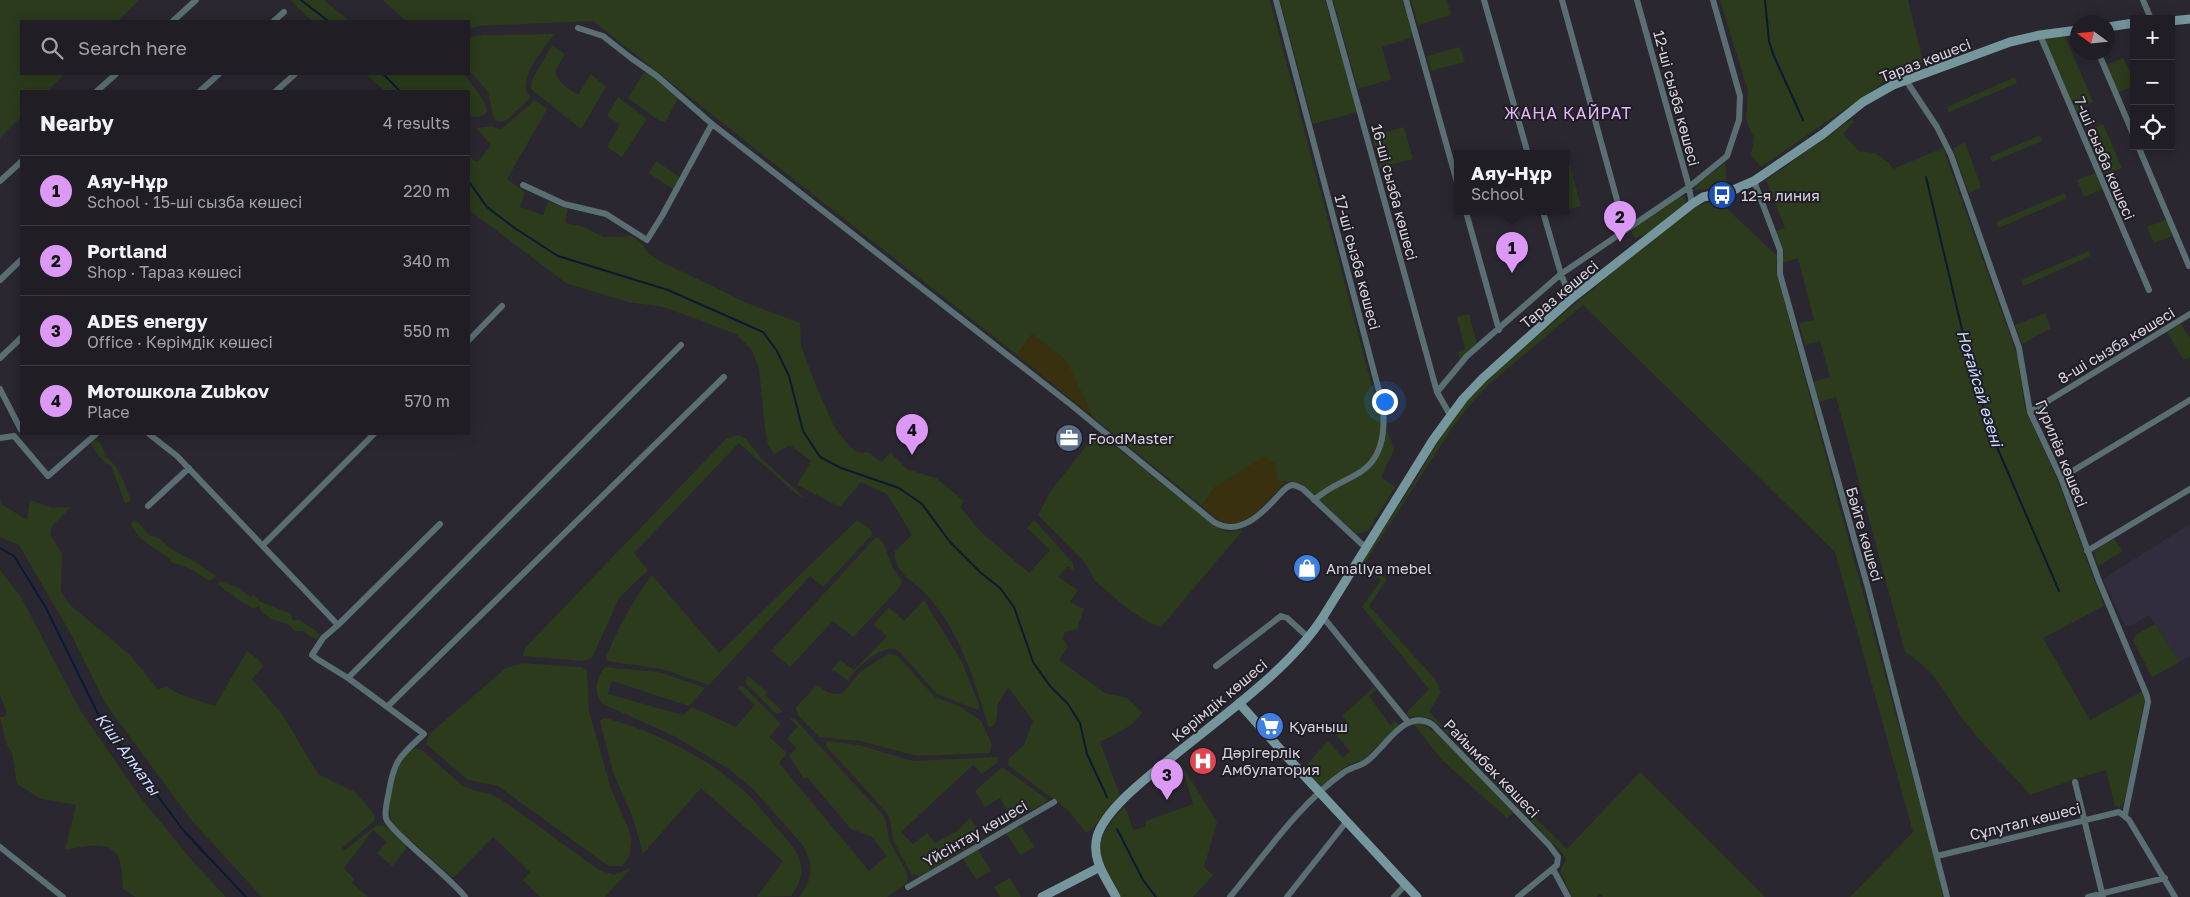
<!DOCTYPE html>
<meta charset="utf-8">
<style>
body{margin:0;font-family:"Golos Text",sans-serif;background:#2d2a32;color:#f1f3f6}
.controls{position:absolute;right:15px;top:15px;display:grid;overflow:hidden;border-radius:0px;box-shadow:0 2px 12px #0003}
.controls button{width:45px;height:45px;display:grid;place-items:center;padding:0;border:0;border-bottom:1px solid #3d3b42;background:#201d25;color:#f1f3f6;font:25px sans-serif}
.compass{position:absolute;left:2070px;top:15px;width:45px;height:45px;border-radius:50%;background:#201d25;box-shadow:0 2px 12px #0003;rotate:285deg}
.you{position:absolute;left:1384px;top:401px;width:18px;height:18px;margin:-12px;border:4px solid #fff;border-radius:50%;background:#1a73e8;box-shadow:0 0 0 8px #1a73e833}
.badge{display:grid;place-items:center;width:32px;height:32px;border-radius:50%;background:#db99f5;color:#111;font-size:16px;font-weight:700}
.pin{position:absolute;translate:-50% -41px;filter:drop-shadow(0 1px 2px #0008)}
.pin::after{content:'';position:absolute;top:26px;width:18px;height:15px;background:inherit;clip-path:polygon(0 0,100% 0,50% 100%)}
.popup{position:absolute;left:1454px;top:150px;width:115px;height:65px;box-sizing:border-box;display:grid;place-content:center;border-radius:0px;background:#201d25;filter:drop-shadow(0 1px 4px #0005);font-size:16px;white-space:nowrap;color:#a2a2a7}
.popup b{font-size:19px;color:#f1f3f6}
.popup::after{content:'';position:absolute;left:50%;top:100%;margin-left:-10px;border:10px solid transparent;border-top-color:#201d25}
.list{margin:0;padding:0;list-style:none}
h2{display:flex;justify-content:space-between;align-items:center;height:65px;margin:0;padding:0 20px;font-size:21px}
h2 small{font-size:16px;font-weight:400;color:#a2a2a7}
.list li{display:grid;grid-template-columns:32px 1fr auto;gap:15px;align-items:center;box-sizing:border-box;height:70px;padding:0 20px;border-top:1px solid #3d3b42}
.list b{display:block;font-size:19px;white-space:nowrap}
.list p{margin:0;font-size:16px;white-space:nowrap;color:#a2a2a7}
.list em{font-size:16px;font-style:normal;color:#a2a2a7}
.icon{flex:none;width:28px;height:28px;fill:none;stroke:currentColor;stroke-width:2;stroke-linecap:round;stroke-linejoin:round}
.map{position:relative;flex:none;width:2190px;height:897px;overflow:hidden}
.search{position:absolute;background:#201d25;box-shadow:0 2px 12px #0003;left:20px;top:20px;width:450px;height:55px;display:flex;align-items:center;gap:12px;box-sizing:border-box;padding:0 18px;border-radius:0px;color:#a2a2a7;font-size:19px}
.panel{position:absolute;background:#201d25;box-shadow:0 2px 12px #0003;left:20px;top:90px;width:450px;height:345px;border-radius:0px}
.map>svg:first-child{display:block}
</style>
<div class="map">
<svg width="2190" height="897" viewBox="0 0 2190 897">
<rect width="100%" height="100%" fill="#2b2731"/>
<path fill="#322d3e" d="M2190,524V656L2152,677L2133,640L2136,635L2155,624L2149,615L2131,626L2125,625L2103,579Z"/>
<path fill="#2b3b1c" d="M0,0H139L118,21H21V74H65L47,91H21V117L0,138Z
M290,0H324L349,21H312Z
M383,0H1270L1374,394L1394,450L1381,477L1395,487L1368,531L1356,534L1301,483L1278,481L1216,486L1202,506L1093,417L1065,360L1032,334L1017,355L593,21L478,26L469,29V21H406Z
M1280,0H1325L1357,112L1313,124Z
M1333,0H1402L1413,37L1382,47L1391,79L1358,89Z
M1411,0H1447L1451,15L1418,25Z
M1720,0H1908L1923,62L1886,81L1761,167L1751,155L1754,138L1746,120L1748,91Z
M554,34C544,49 523,71 526,91L531,97L508,119C503,122 499,123 494,119L488,92L469,70V37L484,35Z
M2065,36L2093,102L2075,111L2044,39Z
M552,45L565,54L555,71C558,83 569,89 578,95L591,74L606,87L581,129L531,89L532,80Z
M1460,47L1465,62L1431,71L1427,56Z
M2123,58L2134,79V86L2117,93L2105,65Z
M644,72L650,73L678,98L667,119L664,122L658,120L628,98Z
M366,74H463C472,84 507,122 469,116V91H385Z
M2015,77L2017,83L1949,112L1947,107Z
M618,97L647,119L622,157L607,147L620,124L607,116Z
M535,100L547,109L507,179L525,192L520,207L543,215L548,201L568,209L565,223L584,227L603,237L632,236L642,244L648,253L662,262L747,303L800,323L801,346L816,386L834,426L849,446L857,452L870,453L881,462L884,460L890,452L907,469L936,478L964,501L960,507L980,531L1029,573L1050,550L1027,528L1034,520L1073,563L1074,572L1068,566L1058,577L1078,590L1070,602L1084,609L1077,629L1065,632L1063,638L1068,647L1059,660L1105,693L1127,698L1142,712C1136,726 1113,735 1100,742L1120,795C1112,804 1094,829 1086,833L1068,810L1008,765L1009,758L1024,745L1033,721L1008,687L997,706C998,713 998,723 991,727L988,725C975,683 963,640 935,605C931,600 927,595 922,590C910,579 893,570 895,551L912,535L887,494L861,482L840,507L797,485L811,461L790,445L774,454L768,445L765,428L759,369L752,350L736,334L664,307L628,302L566,283L469,210V155L473,160L478,162L491,145L476,128L492,126L500,129L504,127Z
M1852,119L1854,122L1843,134L1859,151L1875,153L1889,163L1893,169L1943,148L2018,358L2025,409L2057,479L2104,606L2043,638L2090,720L2141,692L2144,694V702L2125,799L2120,808L2115,806L2106,770L2078,778L2030,795C2011,772 1988,751 1969,727C1945,697 1941,675 1905,652L1836,397L1820,402L1813,382L1830,377L1820,341L1805,345L1799,323L1814,320L1798,258L1782,263L1784,251L1776,231L1785,228L1766,180Z
M2103,124L2122,168L2104,175L2085,132Z
M1404,127L1413,159L1380,168L1372,136Z
M2040,135L2042,141L1992,162L1990,157Z
M1965,142L1981,187L1969,193L1953,149Z
M656,161L681,178L674,190L649,173Z
M1725,163L1727,187C1715,190 1705,188 1693,191L1699,183Z
M1570,166L1581,206L1566,210V167Z
M2096,173L2103,189L2084,197L2077,180Z
M2065,193L2067,198L1999,228L1996,222Z
M1679,197H1684L1687,203L1646,234L1635,238L1630,230Z
M1715,202L1722,204L1777,256L1776,271L1934,856L1943,897H1850L1913,832L1835,552L1583,305L1488,385L1469,406L1452,428L1365,563L1387,579L1369,606L1435,679L1441,692L1429,712L1567,849L1640,772L1765,897H1603L1601,894L1596,897H1572L1560,871L1566,859L1562,853L1437,723C1428,716 1418,716 1407,717V712L1429,689L1362,607L1381,580L1360,564L1413,484L1442,434L1472,394L1507,361L1613,272L1691,210L1702,204Z
M2166,219L2173,236L2154,243L2147,227Z
M2089,251L2091,256L2023,286L2021,280Z
M2045,313L2051,328L2022,344L2015,325Z
M1469,314L1477,343L1460,359L1458,352L1465,349L1457,317Z
M2181,324L2190,339V357L2184,360L2167,332Z
M1097,432L1210,522L1227,532L1243,530L1161,627L1148,622L1128,609L1095,581L1086,564L1038,515L1050,492Z
M738,435L746,439L762,459L806,499L800,497L739,443L634,553L648,570L619,598L592,658L584,661L523,656L525,648L726,439Z
M94,438C101,443 104,448 105,457C119,464 125,486 131,500L128,503H125L111,466C102,462 94,450 90,442Z
M0,496L1,504L27,520L30,500L52,508L71,507L52,526L50,534L62,554L61,591L69,604L130,655L158,689L167,687L179,694L215,706L247,651L259,660L263,666L252,679L282,714L318,774L355,792L374,814V821L342,848L345,850L377,825L385,826L406,845V849L392,866L377,853L387,842L373,830L344,868L354,879L352,883L368,897H262L192,821L105,703L71,634L19,545L0,537Z
M133,520L137,521L149,535L160,539L171,549L196,562L217,577L209,581C198,573 185,565 172,563L170,559L140,538L131,525Z
M857,520L869,528L872,533L871,536L823,587L810,576L709,685L662,669L607,661L606,657C619,626 632,602 652,575L719,653Z
M875,538H879L884,544L892,566L902,582L899,588L853,637L833,621L790,667L771,651Z
M2114,539L2123,551L2098,566L2094,551Z
M0,570L21,597L80,710L140,797L194,863L226,897H135L123,889C122,880 122,871 120,862C115,837 81,847 65,850L76,805L41,799L17,784L12,753L6,743L0,717H4L7,713L0,695Z
M219,581L239,588L250,597L254,595L259,601L291,614L293,621L299,619C306,626 313,627 320,635L317,639L311,637L304,631H295L288,624L271,619L261,611L259,606L254,609L237,599L230,592H226L222,587L217,584Z
M924,600L962,662L979,705L978,710L937,694L898,650C882,644 855,668 848,681L832,669L840,660L854,670L887,636L873,625L889,607L904,621Z
M2155,624L2180,662L2152,677L2133,640L2136,635Z
M888,654L896,655L900,659L935,697L959,706L981,721L992,744L990,753L917,756L860,741L819,737L798,715L796,708L798,705L817,685L829,693L839,694L844,692L860,672Z
M522,663L581,667L587,670L589,711L611,789L629,830L631,841L629,858L622,866H609L603,862L498,786L468,780L426,744L429,736L434,730L506,668Z
M605,667L659,672L705,688L689,706L612,681L608,694L683,715L692,707L736,727L755,705L738,688L740,686H743L781,724L769,737L787,753L779,763L869,871L887,856L872,837L851,829L807,777L804,779L789,756L797,748L787,739L798,726L788,717L795,719L883,815C889,825 886,836 892,846C897,858 910,871 907,883L887,897H799C814,879 814,862 801,843L753,789L729,769L674,736L603,704C592,693 597,677 605,667Z
M748,676L767,692L765,695L783,712L775,713L746,683L745,679Z
M1373,688L1378,689L1369,696L1390,725L1396,721L1399,725L1363,760L1349,764L1320,787L1303,769L1328,741L1343,758L1350,751L1336,735L1347,721L1342,716Z
M605,718C652,730 707,757 743,790C755,801 765,814 776,827C796,850 813,865 791,896L757,897L783,861L701,788L643,854L633,818L614,775L600,722L601,719Z
M1413,723L1423,724L1436,732L1513,813L1507,818L1442,760Z
M826,741L859,745L913,761L998,757L997,763L982,774L973,765L901,832L913,844L927,833L935,843L956,832L970,818L983,838L920,876L912,875L893,840L890,819L888,814L826,746Z
M415,748L423,751L463,786L476,791L490,794L502,800L599,870L614,875L632,867L605,897H540L523,880L530,872L493,837L453,878L394,825C382,807 396,758 415,748Z
M1181,764L1217,822L1204,867L1213,875L1193,897H1120C1098,856 1088,845 1124,807L1128,814L1133,830L1145,827L1146,821L1193,804Z
M1002,767L1047,799L1046,802L1013,820L1000,798L985,807L975,791Z
M1021,826L1035,847L1020,855L1006,833Z
M978,849L991,871L976,879L962,857Z
M1010,878L1021,897H1000L994,887Z"/>
<path fill="#38300f" d="M1032,334L1066,360L1093,417L1017,355Z
M1264,457L1275,464L1278,481L1285,482C1273,495 1246,531 1225,523C1216,520 1209,512 1202,506L1216,486Z"/>
<g fill="none" stroke-linecap="round" stroke-linejoin="round">
<path stroke="#0b1a34" stroke-width="2" d="M301,0L328,21
M1765,0L1769,41L1773,54L1803,120
M383,74L400,91
M1926,177L1972,372L1994,440L2059,591
M469,182L487,207L516,229L558,256L668,290L763,332L777,351L789,376L803,431L820,457L841,468L899,488L922,504L950,542L981,573L1000,588L1014,607L1033,662L1050,686L1068,704L1080,723L1087,754L1107,797
M0,548L14,556L46,608L100,718L183,830L246,897
M1117,829L1143,880L1156,897"/>
<path stroke="#5a6f73" stroke-width="6" d="M1276,0L1383,406C1385,432 1383,460 1357,474C1340,484 1330,486 1314,500
M1329,0L1437,392L1450,415
M1406,0L1458,186
M1484,0L1528,154
M1562,0L1625,229
M1637,0L1689,187L1692,204
M2143,0L2151,19
M173,21L196,0
M274,21L284,12
M578,28L603,36L631,58L657,76L712,124L1070,404L1214,522C1238,537 1261,515 1277,497C1281,493 1286,486 1292,485C1296,485 1299,487 1303,489L1366,548
M2040,35L2149,290
M2098,52L2134,136
M1905,79L1937,127L1951,155L2019,348L2030,412L2061,478L2099,581L2147,696L2148,702L2125,815
M97,91L116,74
M200,91L219,74
M276,91L295,74
M2138,146L2189,266
M0,181L21,162
M1754,181L1780,250V274L1868,588L1947,897
M523,185L564,204L606,214L647,240L662,216L712,124
M1466,212L1499,330
M1543,212L1561,274L1571,299
M0,280L21,260
M469,340L502,306
M0,358L21,338
M0,389L21,430
M1437,392L1467,356L1561,274L1689,187L1727,156L1739,120L1740,96L1713,0
M2030,412L2190,314
M149,434L177,456L338,625L323,638L312,655L317,659L348,678
M14,436L48,476L96,434
M0,438L14,436
M2061,478L2190,400
M148,506L189,468
M263,545L374,434
M2087,551L2190,489
M1323,617L1408,722
M338,625L440,524
M1216,666L1281,616L1287,618L1308,637
M387,707L724,377
M2075,782L2103,897
M0,847L63,897
M1937,856L2119,812L2129,820L2175,897
M1553,869L1568,897
M908,887L1054,802
M465,897C452,879 388,830 386,818C384,810 388,799 389,791C394,760 401,755 424,734L348,678L681,345
M1230,897C1264,856 1299,804 1343,773C1350,767 1360,767 1367,761C1387,746 1405,707 1433,725L1549,845L1558,857L1557,865L1518,897
M1287,897L1347,821
M1394,897L1406,884
M2088,897L2165,878"/>
<path stroke="#75969c" stroke-width="9" d="M2171,21L2190,19
M2108,27L2134,23
M1239,703L1298,769L1417,897
M1042,897L1100,867
M1116,897C1106,878 1091,859 1097,837C1105,807 1157,770 1181,750C1228,712 1291,667 1323,617L1433,440L1463,399L1483,378L1571,299L1692,204L1703,197L1731,191L1754,181L1823,134L1863,102L1893,85L2010,42L2040,35L2078,30"/>
</g>
<defs>
<g id="bus-disc" transform="scale(1.4375)"><circle r="9.5" fill="#1a4fb4" stroke="#211d27"/><path d="M-5-6H5V4H4V6H2V4H-2V6H-4V4H-5ZM-3.5-4V0h7V-4ZM-3.5 1.2v1.5H-2V1.2ZM2 1.2v1.5H3.5V1.2Z" fill="#fff"/></g>
<g id="office-disc" transform="scale(1.4375)"><circle r="9.5" fill="#5c6f8a" stroke="#211d27"/><path d="M-6-3h4V-5.5h4V-3h4V5H-6ZM-1-4.5V-3h2v-1.5ZM-6 0V1H6V0Z" fill="#fff"/></g>
<g id="shop-disc" transform="scale(1.4375)"><circle r="9.5" fill="#3f7fe0" stroke="#211d27"/><path d="M-5-2.5h2.3a2.7 3.5 0 0 1 5.4 0H5L5.5 6h-11ZM-1.5-2.5h3a1.5 2.3 0 0 0-3 0Z" fill="#fff"/></g>
<g id="supermarket-disc" transform="scale(1.4375)"><circle r="9.5" fill="#3f7fe0" stroke="#211d27"/><path d="M-6-5.5h2.5l.6 2H6L4.5 2H-2.5L-4.4-4H-6ZM-1.5 3.2a1.3 1.3 0 1 0 .1 0ZM3 3.2a1.3 1.3 0 1 0 .1 0Z" fill="#fff"/></g>
<g id="hospital-disc" transform="scale(1.4375)"><circle r="9.5" fill="#e0444e" stroke="#211d27"/><path d="M-5-5h3v3.5h4V-5h3V5h-3V1.5h-4V5h-3Z" fill="#fff"/></g>
</defs>
<g fill-rule="evenodd">
<use href="#bus-disc" x="1722" y="195"/>
<use href="#office-disc" x="1069" y="438"/>
<use href="#shop-disc" x="1307" y="568"/>
<use href="#supermarket-disc" x="1270" y="726"/>
<use href="#hospital-disc" x="1203" y="761"/>
</g>
<g text-anchor="middle" dominant-baseline="central" stroke-width="4" stroke-linejoin="round" paint-order="stroke">
<g font-size="15" fill="#d7d4db" stroke="#211d27">
<text transform="translate(1925 60) rotate(-21)">Тараз көшесі</text>
<text transform="translate(1677 98) rotate(75)">12-ші сызба көшесі</text>
<text transform="translate(2105 158) rotate(67)">7-ші сызба көшесі</text>
<text transform="translate(1395 192) rotate(75)">16-ші сызба көшесі</text>
<text transform="translate(1358 262) rotate(75)">17-ші сызба көшесі</text>
<text transform="translate(1559 294) rotate(-40)">Тараз көшесі</text>
<text transform="translate(2116 345) rotate(-31)">8-ші сызба көшесі</text>
<text transform="translate(2062 453) rotate(68)">Гурилёв көшесі</text>
<text transform="translate(1865 534) rotate(74)">Бәйге көшесі</text>
<text transform="translate(1219 700) rotate(-40)">Көрімдік көшесі</text>
<text transform="translate(1492 768) rotate(46)">Райымбек көшесі</text>
<text transform="translate(2025 821) rotate(-14)">Сұлутал көшесі</text>
<text transform="translate(975 833) rotate(-30)">Үйсінтау көшесі</text>
</g>
<g font-size="15" fill="#d7d4db" stroke="#211d27" text-anchor="start">
<text x="1741" y="195">12-я линия</text>
<text x="1088" y="438">FoodMaster</text>
<text x="1326" y="568">Amaliya mebel</text>
<text x="1289" y="726">Қуаныш</text>
<text x="1222" y="752">Дәрігерлік<tspan x="1222" dy="17">Амбулатория</tspan></text>
</g>
<g font-size="16" letter-spacing="1" fill="#e7b9fa" stroke="#211d27">
<text x="1568" y="113">ЖАҢА ҚАЙРАТ</text>
</g>
<g font-size="16" font-style="italic" fill="#c9ddfe" stroke="#211d27">
<text transform="translate(1980 388) rotate(73)">Ноғайсай өзені</text>
<text transform="translate(128 754) rotate(54)">Кіші Алматы</text>
</g>
</g>
</svg>
<div class="controls">
<button>+</button>
<button>−</button>
<button><svg class="icon" aria-label="locate" viewBox="0 0 24 24"><circle cx="12" cy="12" r="6"/><path d="M12 2v4M12 18v4M2 12h4M18 12h4"/></svg></button>
</div>
<svg class="compass" viewBox="-18 -18 36 36"><path d="M0-13l5 13h-10z" fill="#e53935"/><path d="M0 13l5-13h-10z" fill="#a2a2a7"/></svg>
<div class="you"></div>
<div class="pin badge" style="left:1512px;top:273px">1</div>
<div class="popup"><b>Аяу-Нұр</b>School</div>
<div class="pin badge" style="left:1620px;top:242px">2</div>
<div class="pin badge" style="left:1167px;top:800px">3</div>
<div class="pin badge" style="left:912px;top:455px">4</div>
<div class="search"><svg class="icon" aria-label="search" viewBox="0 0 24 24"><circle cx="10" cy="10" r="6"/><path d="M15 15l6 6"/></svg>Search here</div>
<section class="panel">
<h2>Nearby<small>4 results</small></h2>
<ul class="list">
<li><span class="badge">1</span><div><b>Аяу-Нұр</b><p>School · 15-ші сызба көшесі</p></div><em>220 m</em></li>
<li><span class="badge">2</span><div><b>Portland</b><p>Shop · Тараз көшесі</p></div><em>340 m</em></li>
<li><span class="badge">3</span><div><b>ADES energy</b><p>Office · Көрімдік көшесі</p></div><em>550 m</em></li>
<li><span class="badge">4</span><div><b>Мотошкола Zubkov</b><p>Place</p></div><em>570 m</em></li>
</ul>
</section>
</div>
